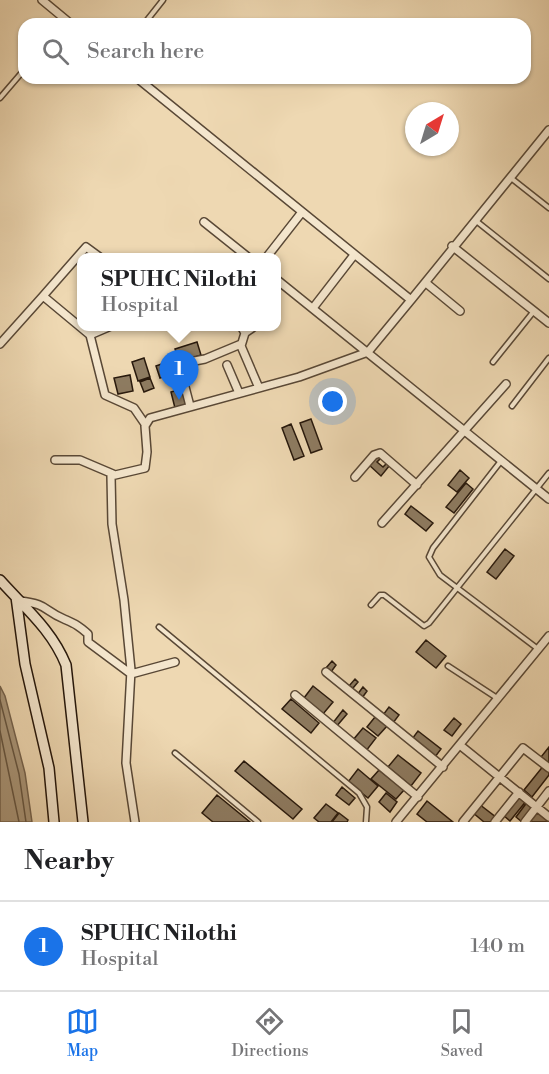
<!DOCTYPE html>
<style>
body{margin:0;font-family:"Libre Bodoni",serif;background:#f2f2f2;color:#202124}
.compass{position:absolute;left:405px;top:102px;width:54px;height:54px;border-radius:50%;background:#fff;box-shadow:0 2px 4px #0004;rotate:38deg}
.you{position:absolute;left:333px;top:402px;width:21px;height:21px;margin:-15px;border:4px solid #fff;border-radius:50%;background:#1a73e8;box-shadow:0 0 0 9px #1a73e833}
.badge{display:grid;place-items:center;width:39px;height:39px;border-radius:50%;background:#1a73e8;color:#fff;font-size:20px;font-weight:700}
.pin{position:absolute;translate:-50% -50px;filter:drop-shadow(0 2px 3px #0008)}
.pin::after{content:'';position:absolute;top:32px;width:21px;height:18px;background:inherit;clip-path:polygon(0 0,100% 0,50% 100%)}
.popup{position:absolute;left:77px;top:253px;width:204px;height:78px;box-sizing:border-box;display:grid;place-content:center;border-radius:12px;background:#fff;filter:drop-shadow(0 2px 4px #0005);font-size:20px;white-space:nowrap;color:#757577}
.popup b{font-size:22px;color:#202124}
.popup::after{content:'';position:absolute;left:50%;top:100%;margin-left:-12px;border:12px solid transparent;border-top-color:#fff}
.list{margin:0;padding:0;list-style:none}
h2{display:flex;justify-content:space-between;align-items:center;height:78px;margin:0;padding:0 24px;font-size:26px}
h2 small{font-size:20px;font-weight:400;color:#757577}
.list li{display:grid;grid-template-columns:39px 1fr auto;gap:18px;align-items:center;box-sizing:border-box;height:90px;padding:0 24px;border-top:2px solid #e0e0e0}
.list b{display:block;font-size:22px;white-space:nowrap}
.list p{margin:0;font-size:20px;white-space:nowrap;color:#757577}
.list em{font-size:20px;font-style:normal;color:#757577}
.icon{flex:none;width:33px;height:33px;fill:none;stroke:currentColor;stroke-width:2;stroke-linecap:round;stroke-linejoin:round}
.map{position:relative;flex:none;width:549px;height:822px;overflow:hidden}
.search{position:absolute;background:#fff;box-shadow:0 2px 4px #0004;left:18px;right:18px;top:18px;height:66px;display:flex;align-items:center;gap:15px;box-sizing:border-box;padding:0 21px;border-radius:18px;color:#757577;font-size:22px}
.sheet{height:168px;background:#fff}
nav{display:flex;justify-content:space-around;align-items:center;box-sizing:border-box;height:84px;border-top:2px solid #e0e0e0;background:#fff;font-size:16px;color:#757577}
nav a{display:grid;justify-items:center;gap:3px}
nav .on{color:#1a73e8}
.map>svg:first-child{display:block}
</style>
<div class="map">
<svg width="549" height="822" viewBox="0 0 549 822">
<rect width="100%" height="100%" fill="#eed8b2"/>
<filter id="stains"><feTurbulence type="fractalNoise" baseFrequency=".00333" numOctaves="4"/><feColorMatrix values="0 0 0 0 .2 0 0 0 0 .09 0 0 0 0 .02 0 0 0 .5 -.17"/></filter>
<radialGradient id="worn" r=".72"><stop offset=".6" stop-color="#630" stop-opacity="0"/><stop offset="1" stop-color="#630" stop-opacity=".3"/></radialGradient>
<path fill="#aa977a" stroke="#76644e" stroke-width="1.5" d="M0,686L5,696L25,773L32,822H0Z"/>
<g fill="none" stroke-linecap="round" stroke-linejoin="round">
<path stroke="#685843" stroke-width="1.5" d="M0,700L19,774L26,822
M0,731L19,822"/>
</g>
<path fill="#8e7c62" stroke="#27180c" stroke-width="1.5" d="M197,342L201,355L180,362L175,349Z
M144,358L150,377L138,381L132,362Z
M173,360L177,372L160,378L156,366Z
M130,375L133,391L118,394L114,378Z
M150,378L154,388L144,392L140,382Z
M182,389L186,405L175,408L171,392Z
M311,419L322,449L311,453L300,423Z
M291,424L304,456L294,460L282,428Z
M377,454L381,458L377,462L383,467L387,463L390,465L381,476L368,464Z
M460,470L469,478L457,492L448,485Z
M466,483L473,489L454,513L446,507Z
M411,506L433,523L426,531L405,514Z
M505,549L514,556L496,579L487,572Z
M426,640L446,656L436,668L416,652Z
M332,661L336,665L331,672L326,668Z
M355,679L358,682L353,688L349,686Z
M313,686L333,702L323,714L304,698Z
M363,687L367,691L362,698L357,695Z
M291,699L319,723L311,733L282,709Z
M389,707L399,715L393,723L383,715Z
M343,710L347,714L336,727L332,724Z
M375,717L387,726L378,736L367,727Z
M454,718L461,724L452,736L444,730Z
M363,728L376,738L366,751L353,740Z
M418,731L441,749L435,757L412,739Z
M549,747V763L541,757Z
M398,755L421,773L411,786L388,767Z
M244,761L302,809L293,819L235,771Z
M544,765L549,770V775L532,797L524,790Z
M358,769L378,786L368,798L348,782Z
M379,770L404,790L396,799L371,779Z
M342,787L355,798L349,805L336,795Z
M386,793L397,802L390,812L379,802Z
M520,794L527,800L510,821L503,815Z
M217,795L250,822H213L202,813Z
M427,801L453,822H427L417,814Z
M528,801L536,807L522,822L516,817Z
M326,804L338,813L331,822H319L314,818Z
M479,804L497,818L494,822H484L472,812Z
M538,809L549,818V822H528Z
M339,813L348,820L347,822H332Z"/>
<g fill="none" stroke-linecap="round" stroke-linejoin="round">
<g stroke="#594836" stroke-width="7">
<path id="lane" d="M144,24L163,0
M0,98L24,70
M511,178L549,208
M475,220L549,279
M493,362L534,311
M512,406L549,358
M501,461L433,548L429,557L440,575L538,649
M371,605L380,595H384L424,626L429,623L549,473
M159,627L359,793L367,807L366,822
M448,666L497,698
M175,753L258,822"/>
</g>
<g stroke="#594836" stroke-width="10">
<path id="street" d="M42,0L71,24
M137,78L411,300L549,130
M204,222L249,258
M452,246L549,323
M266,258L302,212
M276,279L549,499
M426,283L460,311
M43,296L86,247L101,258
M313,308L354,255
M241,326L245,333L241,346L259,388
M245,333L255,326
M90,335L111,326
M0,344L43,296L90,335L105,395L134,408L145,424
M227,365L239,393
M190,406L179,364L205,359L241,344
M55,460H80L113,474
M355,477L374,455L380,453L417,485
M382,523L506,384
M20,601C48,604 43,610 64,619C75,624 78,625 88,634V642L131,674L175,662
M326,672L443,767
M295,695L418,797
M461,746L549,817
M135,822L126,763L131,670L124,600L112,524L111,476L145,468L147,452L145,426L150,418L299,377L368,352L411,300
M396,822L549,636
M463,822L523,748L549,768
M495,822L519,792
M525,822L549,791"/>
</g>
<g stroke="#27180c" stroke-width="12">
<path id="secondary" d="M0,580C25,608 52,630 66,665L83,822
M16,597L25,664L49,768L54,822"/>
</g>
<use href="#lane" stroke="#f4e6cd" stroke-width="4"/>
<use href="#street" stroke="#f4e6cd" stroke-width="7"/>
<use href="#secondary" stroke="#f4e6cd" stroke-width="9"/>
</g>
<rect width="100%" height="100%" filter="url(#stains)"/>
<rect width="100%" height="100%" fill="url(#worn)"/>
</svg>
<svg class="compass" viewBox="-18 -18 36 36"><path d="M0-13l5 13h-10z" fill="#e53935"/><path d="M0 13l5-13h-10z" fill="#757577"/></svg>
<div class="you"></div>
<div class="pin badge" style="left:179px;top:400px">1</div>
<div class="popup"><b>SPUHC Nilothi</b>Hospital</div>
<div class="search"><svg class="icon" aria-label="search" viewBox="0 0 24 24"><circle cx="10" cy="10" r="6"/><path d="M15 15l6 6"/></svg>Search here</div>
</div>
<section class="sheet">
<h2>Nearby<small></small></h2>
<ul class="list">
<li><span class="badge">1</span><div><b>SPUHC Nilothi</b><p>Hospital</p></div><em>140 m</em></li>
</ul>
</section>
<nav>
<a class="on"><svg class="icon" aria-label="map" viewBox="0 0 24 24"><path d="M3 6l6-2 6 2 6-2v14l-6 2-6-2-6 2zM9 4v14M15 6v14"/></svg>Map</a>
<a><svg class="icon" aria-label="directions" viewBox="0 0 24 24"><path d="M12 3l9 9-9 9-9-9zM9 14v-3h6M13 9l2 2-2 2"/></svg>Directions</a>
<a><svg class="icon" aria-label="saved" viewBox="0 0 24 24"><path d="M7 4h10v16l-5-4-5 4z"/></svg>Saved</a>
</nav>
